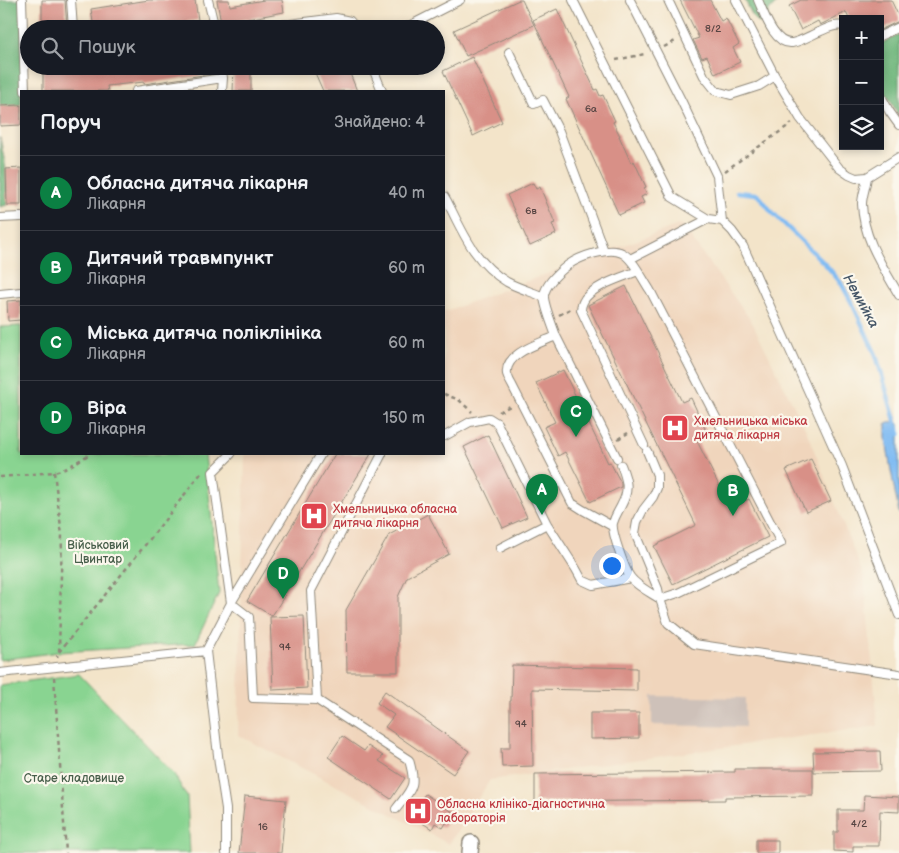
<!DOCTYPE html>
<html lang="uk">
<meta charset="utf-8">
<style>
body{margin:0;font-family:"Balsamiq Sans",sans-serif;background:#242831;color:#f1f3f6}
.controls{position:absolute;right:15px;top:15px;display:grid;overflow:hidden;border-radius:0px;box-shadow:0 2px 8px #0003}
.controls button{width:45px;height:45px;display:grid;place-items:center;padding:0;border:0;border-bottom:1px solid #363941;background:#171b24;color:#f1f3f6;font:25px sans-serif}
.you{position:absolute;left:611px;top:565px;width:18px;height:18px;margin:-12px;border:4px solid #fff;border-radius:50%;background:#1a73e8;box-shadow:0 0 0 8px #1a73e833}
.badge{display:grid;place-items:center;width:32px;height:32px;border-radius:50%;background:#0b8043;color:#fff;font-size:16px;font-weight:700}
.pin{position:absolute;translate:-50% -41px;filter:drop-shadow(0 1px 2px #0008)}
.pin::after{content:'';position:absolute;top:26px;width:18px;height:15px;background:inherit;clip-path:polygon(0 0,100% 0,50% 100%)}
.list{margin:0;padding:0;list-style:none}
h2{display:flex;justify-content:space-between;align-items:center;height:65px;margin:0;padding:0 20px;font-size:21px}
h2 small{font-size:16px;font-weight:400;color:#9ea1a6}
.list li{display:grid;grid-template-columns:32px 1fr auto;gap:15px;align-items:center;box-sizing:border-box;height:75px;padding:0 20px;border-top:1px solid #363941}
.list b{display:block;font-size:19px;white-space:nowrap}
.list p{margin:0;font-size:16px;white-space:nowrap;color:#9ea1a6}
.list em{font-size:16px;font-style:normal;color:#9ea1a6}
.icon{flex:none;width:28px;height:28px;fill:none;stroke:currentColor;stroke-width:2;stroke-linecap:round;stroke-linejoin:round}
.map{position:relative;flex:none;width:899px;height:853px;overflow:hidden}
.search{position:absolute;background:#171b24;box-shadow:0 2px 8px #0003;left:20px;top:20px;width:425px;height:55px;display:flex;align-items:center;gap:12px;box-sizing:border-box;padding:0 18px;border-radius:28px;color:#9ea1a6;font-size:19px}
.panel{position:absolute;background:#171b24;box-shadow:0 2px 8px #0003;left:20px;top:90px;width:425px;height:365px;border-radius:0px}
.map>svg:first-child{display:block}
</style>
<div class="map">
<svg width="899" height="853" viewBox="0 0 899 853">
<rect width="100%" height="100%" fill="#fbf7ec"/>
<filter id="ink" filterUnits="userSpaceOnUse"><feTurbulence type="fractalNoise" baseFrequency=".02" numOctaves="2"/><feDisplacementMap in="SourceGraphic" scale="10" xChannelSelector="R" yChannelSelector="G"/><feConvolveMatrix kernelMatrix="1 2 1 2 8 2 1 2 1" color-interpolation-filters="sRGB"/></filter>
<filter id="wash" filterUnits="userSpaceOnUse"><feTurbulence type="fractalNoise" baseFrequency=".0096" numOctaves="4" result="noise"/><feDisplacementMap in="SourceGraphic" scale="20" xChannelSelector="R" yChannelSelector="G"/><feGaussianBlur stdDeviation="1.12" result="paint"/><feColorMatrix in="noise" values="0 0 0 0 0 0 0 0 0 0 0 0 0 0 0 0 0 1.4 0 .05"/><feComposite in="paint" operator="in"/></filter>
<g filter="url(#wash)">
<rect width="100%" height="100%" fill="#f3e4c9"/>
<path fill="#f0d5bc" d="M681,224L752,322L806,430L864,577L878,726L490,780L449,844L238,735L245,454H444V312Z"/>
<path fill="#cec1b9" d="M652,696L745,698V727L652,725Z"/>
<path fill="#89d491" stroke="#5a805e" d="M21,326V454H205L219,593L195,644L59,652L0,660V327Z
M79,674L174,774L187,797L190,853H0V685Z"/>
<path fill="#6eb67b" stroke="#4c7053" d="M0,0H22L25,91H21V105L0,106Z
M745,0H782C772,6 768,10 766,21L759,23L754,19Z
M899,35V116L880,83V44Z
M0,137L6,169L7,205L0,207Z"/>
<path fill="#81bcf3" stroke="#56748f" d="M895,421L899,424V514L890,465L886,439V424Z"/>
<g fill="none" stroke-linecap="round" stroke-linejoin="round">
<path stroke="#81bcf3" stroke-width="4.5" d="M737,192L756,194L761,198L771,211L826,265L841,283L854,307L876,355L899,434"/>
</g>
<g id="blocks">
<path fill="#d89087" d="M42,0H65L67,29H42Z
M149,0H195L198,20L145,29H94L91,9Z
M217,0H229L230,6L264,0H282L284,12L221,24Z
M519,0H522L534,25L466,56L454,30Z
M680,0H710L721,21L726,18L739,44L733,48L740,62L715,74L707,56L702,58L693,40L699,38Z
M801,0H891L899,17V21L880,30V19H849L846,12L820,25L818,21L801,30L789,6Z
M557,9L595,90L597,89L600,96L603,95L615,121L613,122L620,136H619L631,163L634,161L646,187L644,188L647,194L641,197L644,203L619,215L566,99L569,97L533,20Z
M472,57L502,122L473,136L443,71Z
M43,66H70V68L86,66H209L210,74L144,84V82L107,86L108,91H43Z
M234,66H251V91H233Z
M312,66H347L357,91H323Z
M21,105V125L0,126V106Z
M21,168V205H7L6,169Z
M533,183L536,189L540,187L555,223L552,224L556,234L530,246L507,195Z
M626,286L682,402L691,398L708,435L697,441L730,508L749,499L768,537L673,584L654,546L696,525L588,305Z
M21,300V320L8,321L7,301Z
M563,370L608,463L610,462L621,483V487L590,502L565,452L558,456L544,427L555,422L536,383Z
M488,435L527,517L503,528L464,447Z
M335,454H371L272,616L247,601Z
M811,459L831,501L806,512L786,470Z
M428,514L449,554L407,577L398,597V672H347L346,610L389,535Z
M304,616L307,688L273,690L270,617Z
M512,665L637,668V691L532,689L533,766L502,767L501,748H510V701H511Z
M385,691L469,751L453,774L385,727L394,715L377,703Z
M590,713H639V738L590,739Z
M342,736L364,751L368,746L383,756L379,761L405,778L391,799L328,757Z
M880,751L881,771L814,772L813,752Z
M735,769H813V796L725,797V800L535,802V774L735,772Z
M425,794L453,812L443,828L435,823L432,829L411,816Z
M864,795L899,797V812L880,811L879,846H853V852L834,851V832H838V810H863Z
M245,796L286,800L281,853H239Z
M756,840H778V853H756Z"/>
</g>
</g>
<g filter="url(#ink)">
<use href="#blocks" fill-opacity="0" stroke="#8f887a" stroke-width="1"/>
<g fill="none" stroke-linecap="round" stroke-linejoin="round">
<g stroke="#8f887a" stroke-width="10">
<path id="lane" d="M22,0L25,91
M71,0L73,29
M208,0L215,29
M573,0L672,197L708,219
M630,0L681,100L717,176L722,221
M668,0L704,76L716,91L731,95L759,86L775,76
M736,0L775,76L800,118L839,168L849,175L856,178L867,177
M758,0C764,13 774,45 792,43C800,42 813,34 821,31C828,28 835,24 843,26
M232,29L290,24L336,18L350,21L357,29
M403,29L460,0
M880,36L899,27
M509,52L534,104L543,100L559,131L604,251
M372,66L382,91
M136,91L223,78L221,66
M222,91L223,78
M880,94L889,111L899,125
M899,157L867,177C866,186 862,196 862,204C863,238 883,267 899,295
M444,196L447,201C463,233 475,263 507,282C518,288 532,292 544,297
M0,218L21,217
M630,259L708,219L722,221L732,231L743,246L842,466L899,615
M638,271C623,277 589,287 583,302C582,304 581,308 581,310L644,445
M0,294L21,292
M556,336L617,458
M445,436L470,422L489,418L497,423L547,524L576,569L582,580L593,585L631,578
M647,451L657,475V488L653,497L643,510L637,522L635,533L658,589L660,599L668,623L694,644L899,674
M231,454L213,472L231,603L249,617L253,698L317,700L311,591L382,454
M621,465C627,480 630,490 621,506C618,512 615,516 613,523C611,531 625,571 631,578C637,586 651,593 660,599
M612,526L583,510L572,503L512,385C510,382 508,377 507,374C504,353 541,343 556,336C553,327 543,303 544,295C546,284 559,272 568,265C579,257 609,246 622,253C633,258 643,280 650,290L781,543L678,593L660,599
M500,548L547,524
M206,651L231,603L321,454
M0,673L206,651L219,764L226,809V853
M317,700L409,760C417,787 412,788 396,809"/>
</g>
<g stroke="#8f887a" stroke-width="18">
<path id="street" d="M470,853L471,843"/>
</g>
<path stroke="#8f887a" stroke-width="2.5" stroke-dasharray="4 4" stroke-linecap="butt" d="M664,47L677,40
M616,60L645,54
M725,171L792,123
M559,315L570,309
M444,394L459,400L472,412
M499,412L512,405
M618,439L628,433
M54,472L62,535L59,652L57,657
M0,477L54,472L65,469L90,454
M59,652L150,539L202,472
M54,677L66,853"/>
<use href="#lane" stroke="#fff" stroke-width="8"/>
<use href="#street" stroke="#fff" stroke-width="15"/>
</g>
</g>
<defs>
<g id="hospital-square" transform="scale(1.4375)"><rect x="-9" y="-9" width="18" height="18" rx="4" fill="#e0444e" stroke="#fbf7ec"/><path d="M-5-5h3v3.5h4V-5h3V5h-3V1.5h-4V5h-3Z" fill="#fff"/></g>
</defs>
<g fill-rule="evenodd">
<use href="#hospital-square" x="675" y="428"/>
<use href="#hospital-square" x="314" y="516"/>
<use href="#hospital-square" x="418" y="811"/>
</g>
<g text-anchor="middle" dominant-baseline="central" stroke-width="4.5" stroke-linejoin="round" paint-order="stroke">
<g font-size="10" fill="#564442">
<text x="713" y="29">8/2</text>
<text x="591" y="109">6а</text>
<text x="531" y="211">6в</text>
<text x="285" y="647">94</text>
<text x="521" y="724">94</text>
<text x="859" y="824">4/2</text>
<text x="263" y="827">16</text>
</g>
<g font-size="12" fill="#be3a42" stroke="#fbf7ec" text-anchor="start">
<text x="694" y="421">Хмельницька міська<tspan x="694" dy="14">дитяча лікарня</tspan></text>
<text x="333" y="509">Хмельницька обласна<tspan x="333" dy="14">дитяча лікарня</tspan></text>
<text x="437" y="804">Обласна клініко-діагностична<tspan x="437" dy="14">лабораторія</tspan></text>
</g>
<g font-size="12" fill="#475e4a" stroke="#fbf7ec">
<text x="98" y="545">Військовий<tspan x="98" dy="14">Цвинтар</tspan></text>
<text x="74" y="778">Старе кладовище</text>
</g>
<g font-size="14" font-style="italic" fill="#455667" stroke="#fbf7ec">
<text transform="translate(861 301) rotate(61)">Немийка</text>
</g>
</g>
</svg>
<div class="controls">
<button>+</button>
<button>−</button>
<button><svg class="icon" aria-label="layers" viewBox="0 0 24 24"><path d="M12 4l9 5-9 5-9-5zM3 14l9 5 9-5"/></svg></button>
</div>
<div class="you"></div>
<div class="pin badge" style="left:542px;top:515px">A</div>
<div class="pin badge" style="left:733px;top:516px">B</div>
<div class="pin badge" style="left:576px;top:437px">C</div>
<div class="pin badge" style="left:283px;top:599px">D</div>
<div class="search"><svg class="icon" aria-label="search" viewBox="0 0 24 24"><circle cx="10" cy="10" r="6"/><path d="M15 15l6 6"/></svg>Пошук</div>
<section class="panel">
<h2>Поруч<small>Знайдено: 4</small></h2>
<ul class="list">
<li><span class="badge">A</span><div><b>Обласна дитяча лікарня</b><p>Лікарня</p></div><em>40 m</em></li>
<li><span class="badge">B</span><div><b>Дитячий травмпункт</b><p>Лікарня</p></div><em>60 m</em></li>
<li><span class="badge">C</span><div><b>Міська дитяча поліклініка</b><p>Лікарня</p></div><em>60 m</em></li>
<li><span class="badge">D</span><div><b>Віра</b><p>Лікарня</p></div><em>150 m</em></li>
</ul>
</section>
</div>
